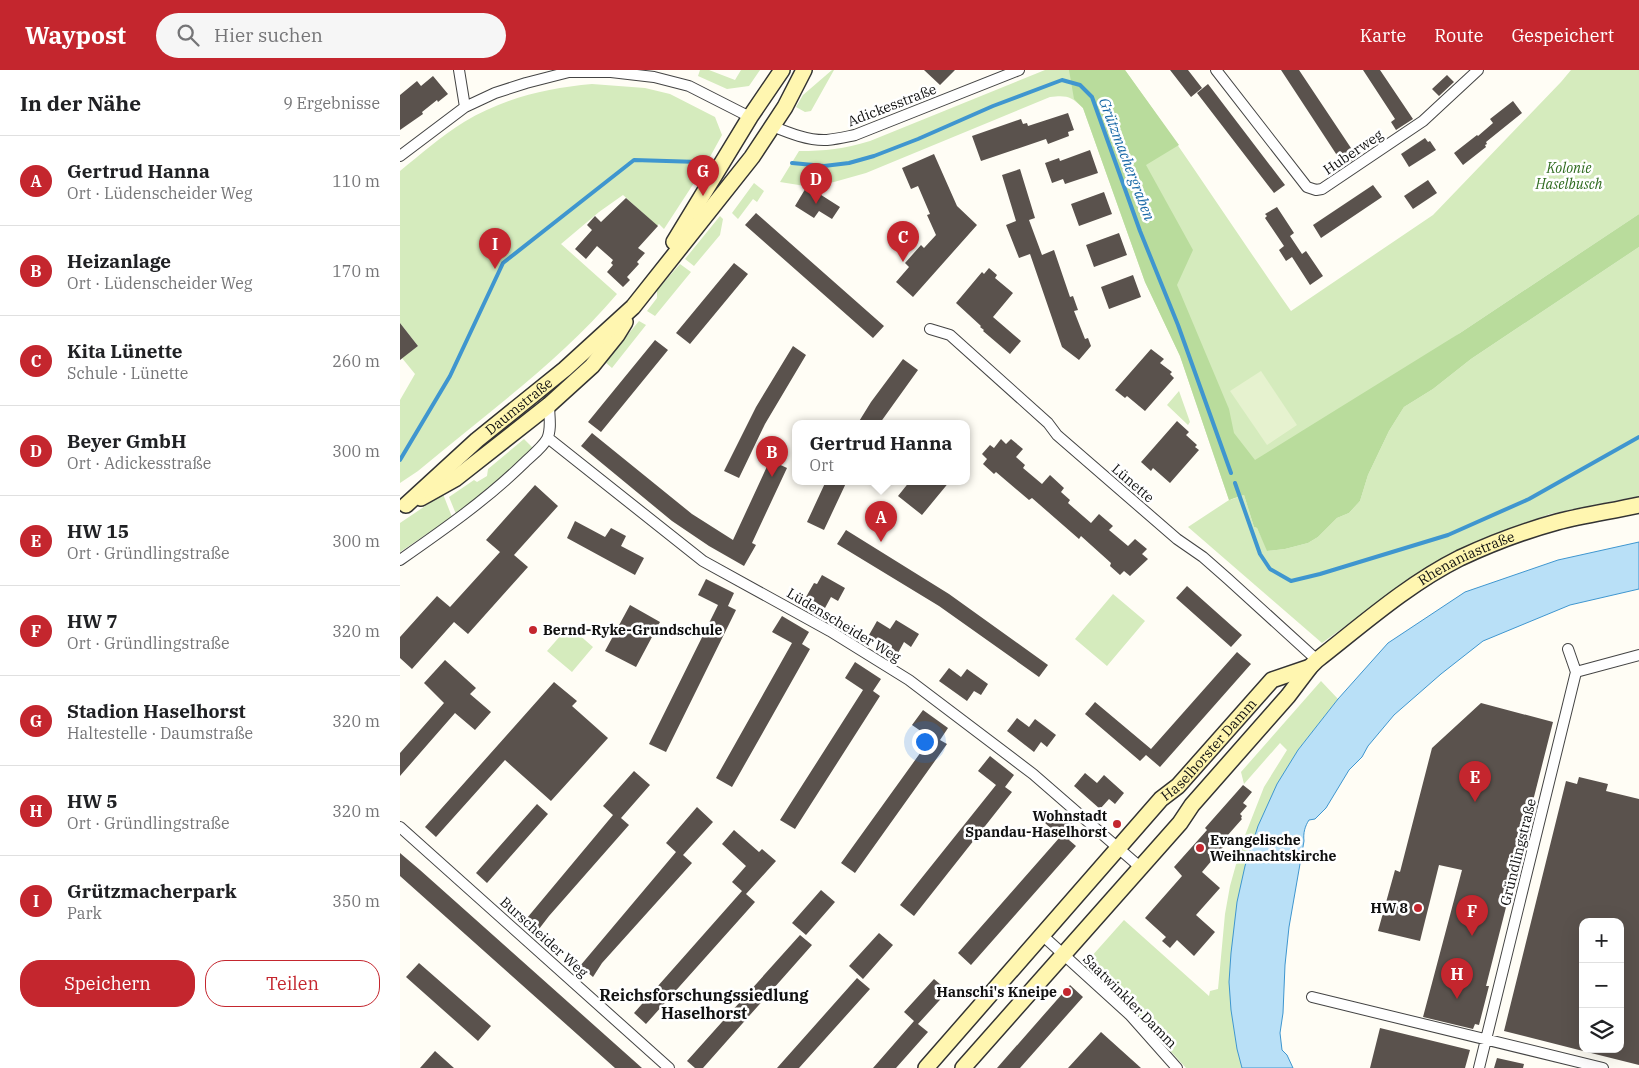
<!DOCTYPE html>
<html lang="de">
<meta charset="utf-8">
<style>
body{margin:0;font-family:"IBM Plex Serif",serif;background:#f6f6f6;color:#202124}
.controls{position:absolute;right:15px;bottom:15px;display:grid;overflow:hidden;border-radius:10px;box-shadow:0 5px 20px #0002}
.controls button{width:45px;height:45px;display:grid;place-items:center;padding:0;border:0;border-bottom:1px solid #e0e0e0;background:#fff;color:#202124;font:25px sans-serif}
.you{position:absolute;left:524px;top:671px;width:18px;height:18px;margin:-12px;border:4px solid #fff;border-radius:50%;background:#1a73e8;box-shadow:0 0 0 8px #1a73e833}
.badge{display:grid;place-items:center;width:32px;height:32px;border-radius:50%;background:#c4262e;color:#fff;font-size:16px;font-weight:700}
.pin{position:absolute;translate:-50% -41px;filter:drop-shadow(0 1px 2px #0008)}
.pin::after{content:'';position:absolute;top:26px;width:18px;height:15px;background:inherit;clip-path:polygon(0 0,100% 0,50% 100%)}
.popup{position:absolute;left:392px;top:350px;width:178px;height:65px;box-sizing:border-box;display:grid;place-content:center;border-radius:10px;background:#fff;filter:drop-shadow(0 1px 4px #0005);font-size:16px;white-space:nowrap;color:#757577}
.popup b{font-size:19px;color:#202124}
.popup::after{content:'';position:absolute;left:50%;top:100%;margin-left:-10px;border:10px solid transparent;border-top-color:#fff}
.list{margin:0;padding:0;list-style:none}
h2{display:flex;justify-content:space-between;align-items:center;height:65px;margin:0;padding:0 20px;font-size:21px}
h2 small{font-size:16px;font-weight:400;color:#757577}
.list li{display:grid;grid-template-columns:32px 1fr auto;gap:15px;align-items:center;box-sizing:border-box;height:90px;padding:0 20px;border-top:1px solid #e0e0e0}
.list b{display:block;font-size:19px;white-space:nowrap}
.list p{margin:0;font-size:16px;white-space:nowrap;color:#757577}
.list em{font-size:16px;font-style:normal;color:#757577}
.actions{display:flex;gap:10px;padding:15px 20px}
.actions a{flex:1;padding:11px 0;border:1px solid #c4262e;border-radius:20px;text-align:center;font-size:18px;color:#c4262e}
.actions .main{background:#c4262e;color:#fff}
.icon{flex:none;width:28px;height:28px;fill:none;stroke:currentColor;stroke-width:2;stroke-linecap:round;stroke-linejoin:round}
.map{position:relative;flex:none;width:1239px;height:998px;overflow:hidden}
header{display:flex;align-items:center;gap:30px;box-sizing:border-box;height:70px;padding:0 25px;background:#c4262e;color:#fff}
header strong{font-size:24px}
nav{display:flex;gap:28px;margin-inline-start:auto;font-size:18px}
.search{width:350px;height:45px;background:#f6f6f6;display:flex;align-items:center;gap:12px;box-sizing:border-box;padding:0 18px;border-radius:28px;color:#757577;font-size:19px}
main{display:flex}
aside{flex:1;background:#fff}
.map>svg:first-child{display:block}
</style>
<header>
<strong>Waypost</strong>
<div class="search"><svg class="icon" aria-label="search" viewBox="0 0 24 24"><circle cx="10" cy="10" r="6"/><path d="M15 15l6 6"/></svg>Hier suchen</div>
<nav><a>Karte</a><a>Route</a><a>Gespeichert</a></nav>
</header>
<main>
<aside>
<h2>In der Nähe<small>9 Ergebnisse</small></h2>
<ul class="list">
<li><span class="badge">A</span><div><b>Gertrud Hanna</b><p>Ort · Lüdenscheider Weg</p></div><em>110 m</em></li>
<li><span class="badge">B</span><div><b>Heizanlage</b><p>Ort · Lüdenscheider Weg</p></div><em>170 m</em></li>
<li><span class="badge">C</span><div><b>Kita Lünette</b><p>Schule · Lünette</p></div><em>260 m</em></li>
<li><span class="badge">D</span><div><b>Beyer GmbH</b><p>Ort · Adickesstraße</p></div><em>300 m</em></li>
<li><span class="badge">E</span><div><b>HW 15</b><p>Ort · Gründlingstraße</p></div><em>300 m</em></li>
<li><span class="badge">F</span><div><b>HW 7</b><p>Ort · Gründlingstraße</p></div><em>320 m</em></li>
<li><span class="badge">G</span><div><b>Stadion Haselhorst</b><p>Haltestelle · Daumstraße</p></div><em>320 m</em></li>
<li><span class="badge">H</span><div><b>HW 5</b><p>Ort · Gründlingstraße</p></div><em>320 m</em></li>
<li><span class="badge">I</span><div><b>Grützmacherpark</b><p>Park</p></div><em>350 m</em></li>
</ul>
<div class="actions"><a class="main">Speichern</a><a>Teilen</a></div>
</aside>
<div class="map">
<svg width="1239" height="998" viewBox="0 0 1239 998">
<rect width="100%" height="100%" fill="#fffdf5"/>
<path fill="#d5ebbd" d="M300,0H309L335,10L341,0H360L349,16L327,19L298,6Z
M432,0H434L411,41L405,42L396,37L403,25Z
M645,0H725C782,79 835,161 891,241L1033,145L1161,12L1171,0H1239V144L1060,263L830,430L844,425L854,457L857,458L868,481L885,479L908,473L918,467L937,448L949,443L960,431L968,405L989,361L1004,337L1033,319L1071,289L1239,177V426L1150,444L1099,462L1061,479L1013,507L922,573L788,457L829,430L780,286L745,212L683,38C671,26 666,25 650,27L466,103L434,112L405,116L380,112L399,81C426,81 443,79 470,71Z
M192,14L245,18L270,24L315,47L322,65L305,96L264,159L259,154L257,156L223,125L199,142L161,174L217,224C160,291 86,344 18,401L0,413V330L15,304L2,288L18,276L0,253V101C21,84 41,66 64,52C104,28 147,18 192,14Z
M354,113L364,121L357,132L353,129L338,149L332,143Z
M320,146L323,149L320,165L294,196L285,189Z
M280,194L291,202L255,246L247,241L257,228V220Z
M239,251L246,255L212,298L205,292Z
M779,321L790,352L788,355L767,335Z
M124,369L133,378L105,407L56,444L49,427L74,410L77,412L87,406L88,399Z
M43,424L52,447L0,482V453Z
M713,524L745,551L707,596L675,569Z
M169,556L193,577L172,602L147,581Z
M921,611L938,629L898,680L831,883C829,922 832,960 842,998H786L743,951L683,896L724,850L809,926L810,921L818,919L825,844L830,816L842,773L864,717L887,680L880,673L844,714L841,702Z"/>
<path fill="#b9dc9c" d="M669,0H725L779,75L746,95L793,180L777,215L829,339L834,363L855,390L1060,263L1239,144V177L1071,289L1033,319L1004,337L989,361L968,405L960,431L949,443L937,448L918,467L908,473L885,479L867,481L857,458L854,457L844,425L829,430L780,286L745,212L683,38L674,29Z"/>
<path fill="#e6f2cf" d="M861,301L897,355L867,375L830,321Z"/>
<path fill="#b9e0f7" stroke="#3f96cf" d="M1239,472V519L1170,535L1083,571L1041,604L994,645L968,676L962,687L949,700L926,738L915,749L909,750C905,756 903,763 904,771L889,857L885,895L883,943L880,963L882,980L887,985L893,998H842L837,979L831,940L829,912L831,883L837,832L845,796L858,756L877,714L898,680L938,629L988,573L1065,522L1158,490Z"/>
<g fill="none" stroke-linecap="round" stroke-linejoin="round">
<path stroke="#3f96cf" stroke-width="4" d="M392,93L424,96L449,93L474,86L518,69L593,36L662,10L680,15L692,27L740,161L778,255L831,403
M0,390L50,306L103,193L234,90L299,92
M835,413L860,484L870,499L891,511L920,504L1048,465L1129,429L1239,367"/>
</g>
<path fill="#5a524d" d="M524,0H555L540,15Z
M770,0H788L802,18L791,27Z
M881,0H899L957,87L944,96Z
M963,0H980L1013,49L996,60L991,52L995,49Z
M1047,5L1054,12L1039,26L1032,19Z
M33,6L48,24L38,32L37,30L22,42L23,44L0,60V25L17,11L21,16Z
M808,14L885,115L874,123L797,23Z
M1113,31L1122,43L1086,72L1087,74L1085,75L1086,77L1063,95L1054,83L1077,65L1078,66L1093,53L1090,49Z
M668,43L674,60L668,62L669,66L648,74L646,69L581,91L572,66L621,49L623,54L627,53L628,56Z
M1025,68L1028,72L1030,71L1036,80L1009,97L1001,84Z
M690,80L698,103L665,114L663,109L652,113L645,93L659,88L660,91Z
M534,84L557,136L577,155L513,227L496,212L509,197L505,193L521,175L524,178L536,165L527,145L530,144L518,116L511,119L502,98Z
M620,99L635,148L629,150L642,185L654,180L670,227L673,226L678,240L674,241L685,269L688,268L691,276L679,290L662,277L630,184L619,188L606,155L616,151L602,105Z
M1028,110L1037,123L1013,139L1004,126Z
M973,115L982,127L921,168L913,155Z
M407,116L440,137L432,149L419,141L414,148L395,136Z
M704,122L712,144L679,156L671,134Z
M226,128L258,156L238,178L245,183L237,192L239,194L227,207L230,210L223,217L207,202L213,195L211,193L213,190L197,176L186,189L175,179L192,160L187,155L195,146L201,152Z
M877,137L894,163L890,166L902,184L906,181L923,206L910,215L892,187L886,191L879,180L884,176L865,148L867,146L865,144Z
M356,143L484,256L473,268L345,155Z
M719,163L727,185L694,197L686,175Z
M334,193L348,204L290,274L276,263Z
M589,198L597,205L595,208L613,223L593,247L621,271L610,284L583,261L584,260L580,257L581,256L556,233L582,202L584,204Z
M733,205L741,227L709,239L701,217Z
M0,253L18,276L0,290Z
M255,270L268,280L201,362L188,352Z
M393,276L406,285L365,354L339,408L324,401L356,337Z
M751,279L764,289L760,293L772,302L770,304L774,308L745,341L727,326L725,328L715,320Z
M503,289L518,300L480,353H458L471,332Z
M777,351L789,362L786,365L797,375L795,377L799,380L770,413L753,398L751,401L741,392Z
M192,363L292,444L333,470L370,390L387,398L352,473L356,475L344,496L309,476L272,451L181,376Z
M601,369L606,374L611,369L623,379L616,387L625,395L623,398L642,414L650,405L664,418L661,422L670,430L668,433L691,453L699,444L713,456L709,460L728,476L735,469L747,479L742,484L748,489L730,506L724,501L720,505L710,496L711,493L681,466L679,469L632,428L629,430L596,402L594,404L583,394L587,389L582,384L590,375L594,378Z
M426,411H447L424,460L407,452Z
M510,411H550L522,445L498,426Z
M135,415L158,436L114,485L128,497L68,564L54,552L12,599L0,588V567L37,526L50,537L100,482L86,470Z
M175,451L205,467L211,458L226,466L221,476L244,488L235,505L167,468Z
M446,460L549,524L648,595L639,607L539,536L437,474Z
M422,505L445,518L438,531L431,527L425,538L406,527L414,513L417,514Z
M306,509L334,523L328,536L336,540L266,682L249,674L318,535L298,525Z
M787,516L842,565L831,577L776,528Z
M230,535L260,552L236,597L205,581Z
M382,546L409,562L402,574L410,579L332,717L316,708L392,573L372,562Z
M496,550L519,564L511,577L504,572L498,583L469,565L477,551L490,559Z
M837,582L851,594L760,697L746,685L740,691L685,644L695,632L751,679Z
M45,590L76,618L70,624L91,642L75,660L55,643L0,706V683L44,633L24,613Z
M455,592L481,609L473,621L480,626L395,759L380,750L463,620L445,608Z
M549,598L561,607L567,599L588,614L581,625L574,621L567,631L539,611Z
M154,612L177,631L172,636L208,668L151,731L105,690L36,767L25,757Z
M1081,633L1153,652L1086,916H1089L1079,955L1075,954L1073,959L1023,947L1062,800L1039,795L1020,871L978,861L995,800L1000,802L1032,678Z
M523,640L548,658L540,670L547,674L455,803L441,793L531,668L512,655Z
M617,648L629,657L635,649L656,665L647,677L641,672L634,682L607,661Z
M590,686L614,705L605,717L612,722L514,846L500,835L596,715L578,701Z
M234,701L250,715L221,748L229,755L149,846L139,859L127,848L213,745L203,736Z
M685,703L697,713L704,705L724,723L715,734L709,729L700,739L674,716Z
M1179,707L1208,714L1206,721L1239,729V995L1191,983V979H1220V852H1183V981L1104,961L1166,711L1177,714Z
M843,715L852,722L843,733L847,736L840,744L842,746L841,748L842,749L827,766L830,769L802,802L820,818L796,845L815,862L794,886L777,870L770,878L762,871L766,867L745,848L782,806L774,797L807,760L805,758Z
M137,734L148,744L87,813L76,803Z
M297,737L313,752L283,785L292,793L202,893L193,907L180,896L276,782L266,773Z
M655,738L679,759L669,770L676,776L571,895L558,883L660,767L644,752Z
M334,760L359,782L362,779L376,791L346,824L355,832L246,954L234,943L342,821L332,812L346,796L322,774Z
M0,783L20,800L242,998H215L0,806Z
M421,820L435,832L406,865L392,853Z
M479,863L493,875L463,909L449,896Z
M400,865L412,875L303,998H295L287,991Z
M19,893L91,956L78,971L6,907Z
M457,908L470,919L399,998H377Z
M534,909L548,921L518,954L528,962L496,998H473L514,951L504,942Z
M670,915L683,927L620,998H597Z
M980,958L1070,980L1065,998H970Z
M701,962L741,998H668Z
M35,981L54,998H20Z
M1097,988L1124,994L1123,998H1094Z"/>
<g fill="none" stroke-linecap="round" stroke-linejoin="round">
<g stroke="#444" stroke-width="12">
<path id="street" d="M59,0L65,37
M816,0L907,117L916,120L922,119L1023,51L1078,0
M372,56C389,63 409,71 427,70C436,69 445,67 455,65L619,0
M0,86L65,37L95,23L126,13L169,2H211L254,7L289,16L350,47
M530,259L550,265L648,353L657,365L777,469L803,487L828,509L917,590
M148,368L303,491L430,561L509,610L633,704L740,797
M0,490C43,460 86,430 123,394C131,386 142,378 147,369C152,359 149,345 149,335
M1176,602L1239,585
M0,757L269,998
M642,865L730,945L777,998
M912,927L1203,998
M1079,998L1176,602L1168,579"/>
</g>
<g stroke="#333" stroke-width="18">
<g id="secondary">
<path d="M274,172L350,47L382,0"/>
<path d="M21,428L55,409L149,335L192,296L217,265L225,252"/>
<path id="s1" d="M6,435L77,370L165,299L233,237L352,87L385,37L404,0"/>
<path id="s2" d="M526,998L761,729L778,716L872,610L910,597"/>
<path id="s3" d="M563,998L780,753L792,735L888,626L910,597L917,590C963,554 1008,514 1060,488C1090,474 1124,461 1157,452C1184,445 1212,441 1239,435"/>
</g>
</g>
<use href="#street" stroke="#fff" stroke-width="10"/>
<use href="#secondary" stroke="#fff6b0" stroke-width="15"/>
</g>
<g fill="#c4262e" stroke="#fff" stroke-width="2">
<circle cx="133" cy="560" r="5"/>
<circle cx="717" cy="754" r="5"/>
<circle cx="800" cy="778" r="5"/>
<circle cx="1018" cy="838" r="5"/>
<circle cx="667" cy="922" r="5"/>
</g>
<g text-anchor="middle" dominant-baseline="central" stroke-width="5" stroke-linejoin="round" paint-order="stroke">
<g font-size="14" fill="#111" stroke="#fff">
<text transform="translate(492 35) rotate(-21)">Adickesstraße</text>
<text transform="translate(953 82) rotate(-34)">Huberweg</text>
<text stroke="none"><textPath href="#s1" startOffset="150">Daumstraße</textPath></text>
<text transform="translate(733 413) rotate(41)">Lünette</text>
<text stroke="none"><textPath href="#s3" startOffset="722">Rhenaniastraße</textPath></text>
<text transform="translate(444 555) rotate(31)">Lüdenscheider Weg</text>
<text stroke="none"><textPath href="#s2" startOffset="426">Haselhorster Damm</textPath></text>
<text transform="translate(1118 782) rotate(-76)">Gründlingstraße</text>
<text transform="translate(144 867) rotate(42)">Burscheider Weg</text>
<text transform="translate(730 931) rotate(45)">Saatwinkler Damm</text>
</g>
<g font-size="14" font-style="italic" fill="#2f6b1f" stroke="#fff">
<text x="1169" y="98">Kolonie<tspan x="1169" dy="16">Haselbusch</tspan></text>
</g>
<g font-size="14" font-weight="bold" fill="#111" stroke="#fff" text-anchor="end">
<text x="143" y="560" text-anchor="start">Bernd-Ryke-Grundschule</text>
<text x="707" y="746">Wohnstadt<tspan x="707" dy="16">Spandau-Haselhorst</tspan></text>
<text x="810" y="770" text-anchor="start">Evangelische<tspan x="810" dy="16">Weihnachtskirche</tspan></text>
<text x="1008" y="838">HW 8</text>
<text x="657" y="922">Hanschi's Kneipe</text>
</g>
<g font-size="15" font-style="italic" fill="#1768a6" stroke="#fff">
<text transform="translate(727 89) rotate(69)">Grützmachergraben</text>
</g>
<g font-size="16" font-weight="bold" fill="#111" stroke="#fff">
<text x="304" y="925">Reichsforschungssiedlung<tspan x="304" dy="18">Haselhorst</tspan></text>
</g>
</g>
</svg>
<div class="controls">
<button>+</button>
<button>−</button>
<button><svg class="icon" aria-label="layers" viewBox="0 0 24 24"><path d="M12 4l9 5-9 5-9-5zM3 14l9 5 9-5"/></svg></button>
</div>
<div class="you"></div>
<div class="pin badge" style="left:481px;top:472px">A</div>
<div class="popup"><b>Gertrud Hanna</b>Ort</div>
<div class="pin badge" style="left:372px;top:407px">B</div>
<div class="pin badge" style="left:503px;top:192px">C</div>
<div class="pin badge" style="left:416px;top:134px">D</div>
<div class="pin badge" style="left:1075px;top:732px">E</div>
<div class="pin badge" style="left:1072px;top:866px">F</div>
<div class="pin badge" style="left:303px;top:126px">G</div>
<div class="pin badge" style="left:1057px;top:929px">H</div>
<div class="pin badge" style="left:95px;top:199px">I</div>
</div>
</main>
